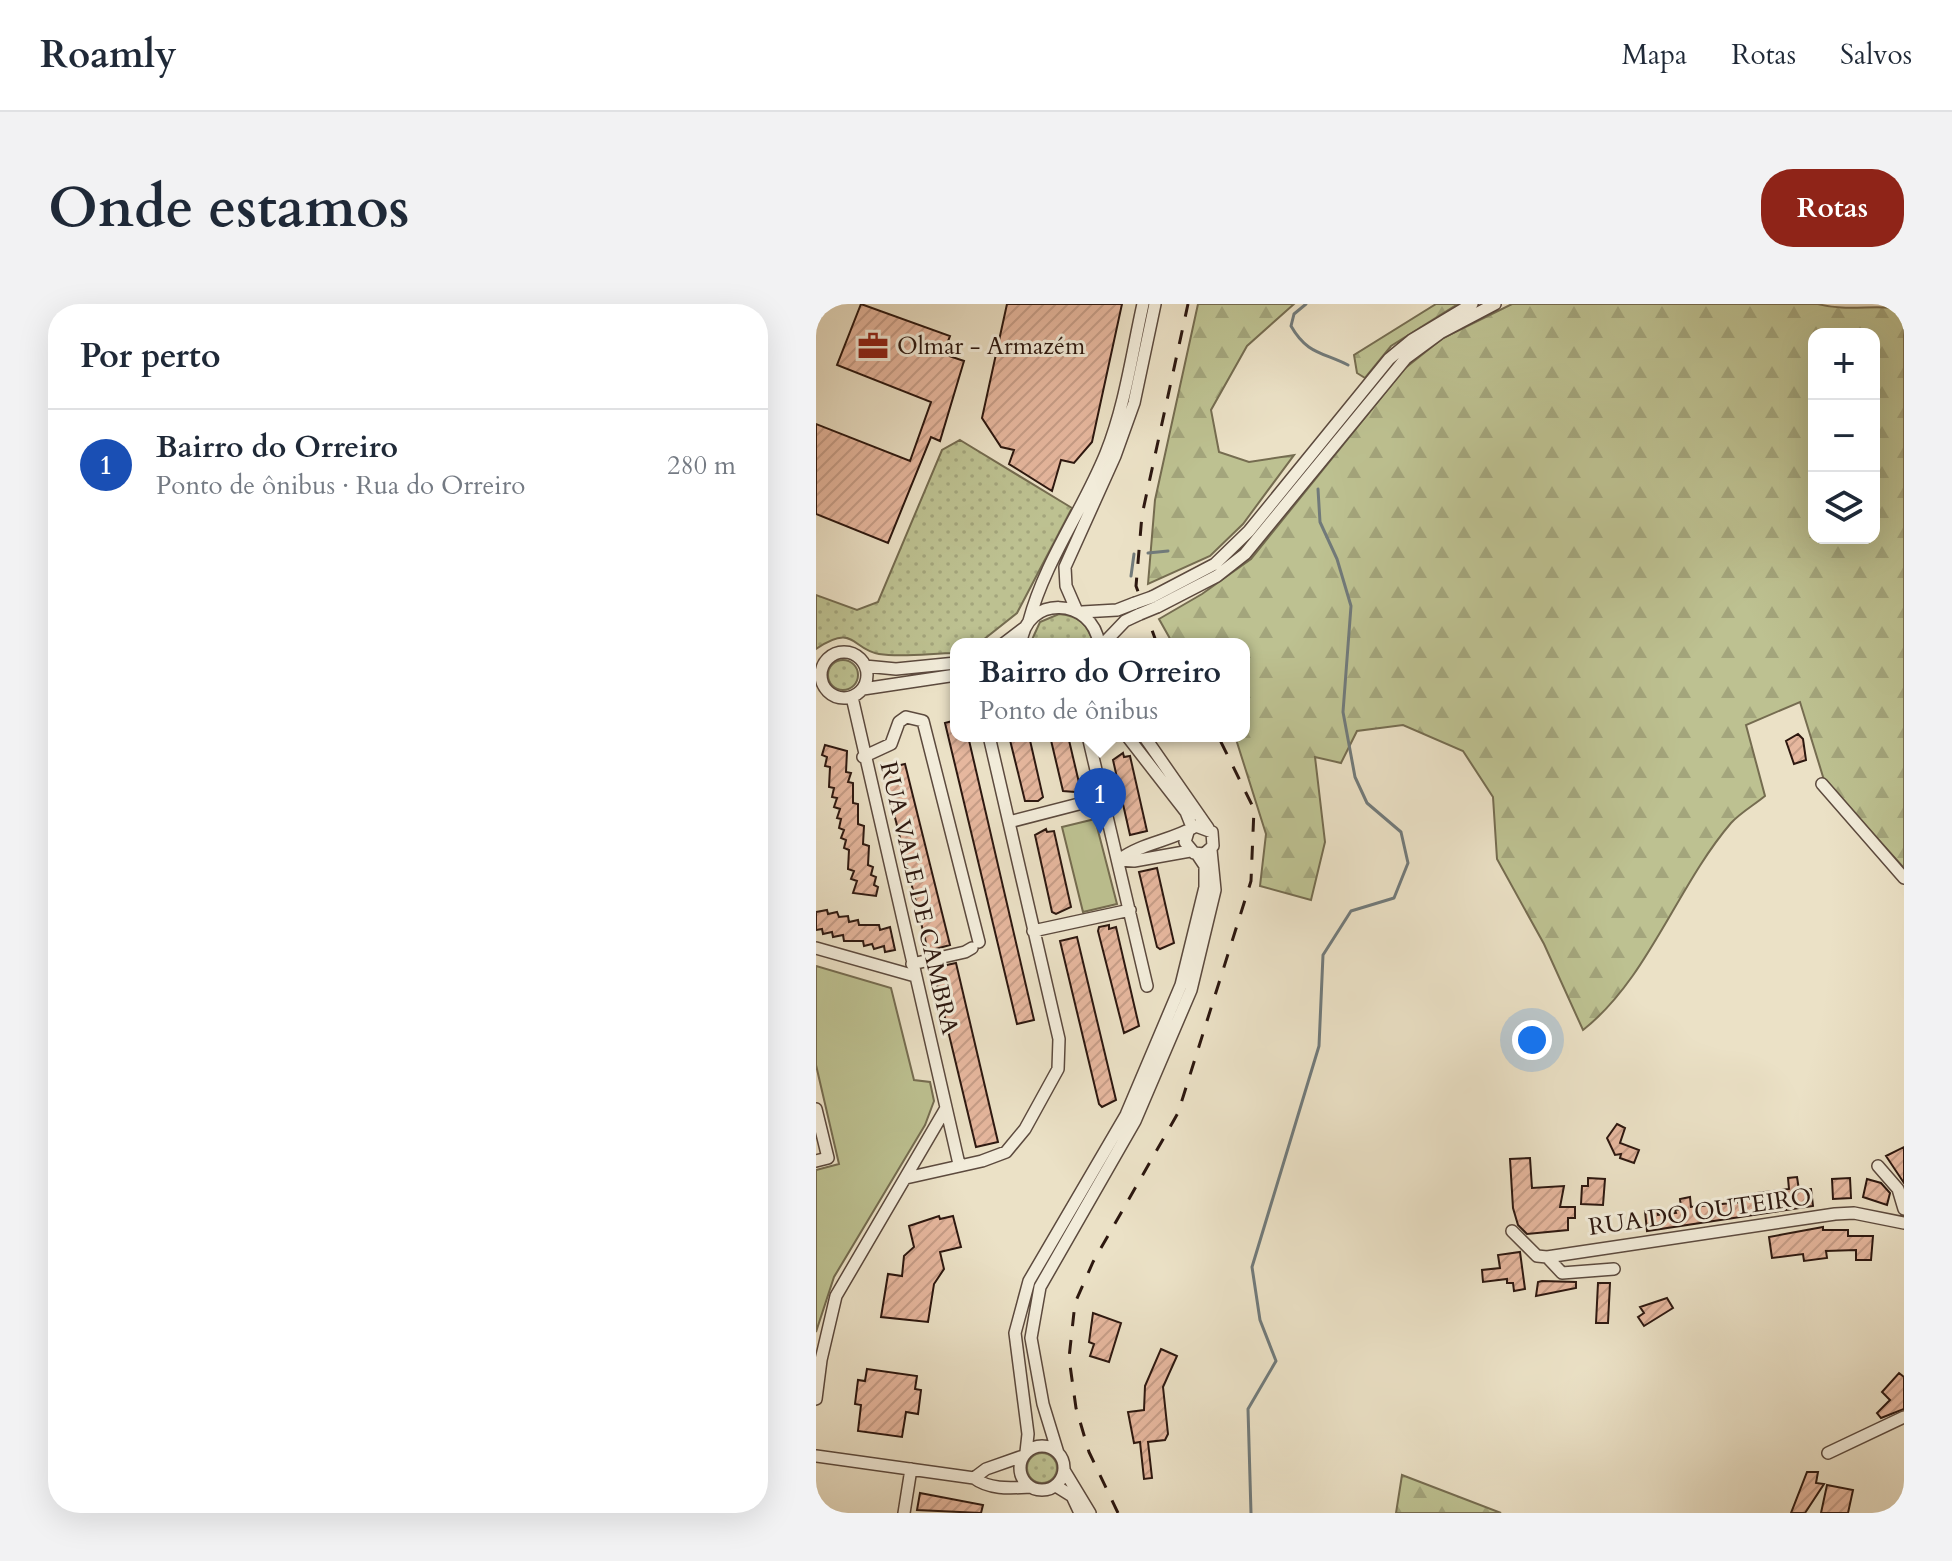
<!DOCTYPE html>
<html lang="pt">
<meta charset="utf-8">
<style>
body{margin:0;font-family:Cardo,serif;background:#f2f2f3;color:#1f2937}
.controls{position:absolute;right:24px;top:24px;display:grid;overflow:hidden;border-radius:16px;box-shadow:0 8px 32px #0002}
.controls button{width:72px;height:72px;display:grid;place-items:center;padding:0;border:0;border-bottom:2px solid #e0e1e3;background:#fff;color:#1f2937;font:40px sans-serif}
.you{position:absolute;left:716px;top:736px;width:28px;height:28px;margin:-20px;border:6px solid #fff;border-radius:50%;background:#1a73e8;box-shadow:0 0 0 12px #1a73e833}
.badge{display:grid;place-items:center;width:52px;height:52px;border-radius:50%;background:#8f2418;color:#fff;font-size:26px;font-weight:700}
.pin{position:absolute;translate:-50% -66px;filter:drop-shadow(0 2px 4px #0008)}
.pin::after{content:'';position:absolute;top:42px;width:28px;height:24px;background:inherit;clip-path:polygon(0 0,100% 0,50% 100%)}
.popup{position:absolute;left:134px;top:334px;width:300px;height:104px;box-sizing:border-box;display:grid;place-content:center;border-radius:16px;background:#fff;filter:drop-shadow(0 2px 6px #0005);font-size:26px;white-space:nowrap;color:#747a83}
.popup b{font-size:30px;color:#1f2937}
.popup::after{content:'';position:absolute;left:50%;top:100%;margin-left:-16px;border:16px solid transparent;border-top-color:#fff}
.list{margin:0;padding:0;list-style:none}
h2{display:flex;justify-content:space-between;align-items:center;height:104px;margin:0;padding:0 32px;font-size:34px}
h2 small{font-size:26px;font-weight:400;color:#747a83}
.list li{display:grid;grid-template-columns:52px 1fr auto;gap:24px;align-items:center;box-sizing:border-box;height:112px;padding:0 32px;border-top:2px solid #e0e1e3}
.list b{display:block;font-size:30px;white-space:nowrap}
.list p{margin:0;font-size:26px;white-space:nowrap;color:#747a83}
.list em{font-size:26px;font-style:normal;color:#747a83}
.icon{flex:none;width:44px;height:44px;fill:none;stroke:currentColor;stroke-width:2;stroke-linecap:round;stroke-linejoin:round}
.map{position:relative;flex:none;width:1088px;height:1209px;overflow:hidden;border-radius:32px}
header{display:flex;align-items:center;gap:48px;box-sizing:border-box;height:112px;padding:0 40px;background:#fff;border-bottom:2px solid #e0e1e3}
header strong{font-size:38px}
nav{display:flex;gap:44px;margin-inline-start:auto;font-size:28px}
.intro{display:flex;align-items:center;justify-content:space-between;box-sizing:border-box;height:192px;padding:0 48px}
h1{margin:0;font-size:56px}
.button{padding:20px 36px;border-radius:32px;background:#8f2418;color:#fff;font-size:28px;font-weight:700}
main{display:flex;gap:48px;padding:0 48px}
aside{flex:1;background:#fff;border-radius:32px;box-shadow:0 8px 32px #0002}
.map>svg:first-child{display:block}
</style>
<header>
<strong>Roamly</strong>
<nav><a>Mapa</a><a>Rotas</a><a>Salvos</a></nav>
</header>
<div class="intro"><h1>Onde estamos</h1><a class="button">Rotas</a></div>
<main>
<aside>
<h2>Por perto<small></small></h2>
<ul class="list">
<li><span class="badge" style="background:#1a4fb4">1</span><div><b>Bairro do Orreiro</b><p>Ponto de ônibus · Rua do Orreiro</p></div><em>280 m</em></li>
</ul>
</aside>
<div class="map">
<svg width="1088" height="1209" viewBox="0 0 1088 1209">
<defs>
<pattern id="grass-dots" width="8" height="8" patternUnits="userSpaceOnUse" patternTransform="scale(2)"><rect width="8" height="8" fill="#bdc191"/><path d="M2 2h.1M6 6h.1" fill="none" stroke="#a3a57c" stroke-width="1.8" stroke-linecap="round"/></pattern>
<pattern id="forest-firs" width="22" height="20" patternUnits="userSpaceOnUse" patternTransform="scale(2)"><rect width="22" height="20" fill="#bdc191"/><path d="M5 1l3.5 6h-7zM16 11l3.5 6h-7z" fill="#a3a57c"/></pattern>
<pattern id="building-hatch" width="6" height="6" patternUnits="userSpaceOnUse" patternTransform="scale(2)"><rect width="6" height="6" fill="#e6b79e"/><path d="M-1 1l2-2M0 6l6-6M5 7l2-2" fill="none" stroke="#c69d87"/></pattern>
</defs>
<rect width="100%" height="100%" fill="#ebe1c6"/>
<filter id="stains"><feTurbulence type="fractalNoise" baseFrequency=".0025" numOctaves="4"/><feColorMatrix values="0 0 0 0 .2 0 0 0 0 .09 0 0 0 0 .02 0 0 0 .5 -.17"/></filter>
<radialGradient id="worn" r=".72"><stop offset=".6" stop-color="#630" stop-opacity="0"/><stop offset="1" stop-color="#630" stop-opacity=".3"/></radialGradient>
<path fill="url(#grass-dots)" stroke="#756c50" stroke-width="2" d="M144,136L256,204L201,309L162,340H140V349C116,349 87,354 63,350C35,345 39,319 0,345V291L41,306L62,298L126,146Z
M243,310C265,312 271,321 278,340H214L224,318Z
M12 371a15 15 0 1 1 30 0a15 15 0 1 1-30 0Z
M211 1164a15 15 0 1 1 30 0a15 15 0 1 1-30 0Z"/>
<path fill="url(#forest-firs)" stroke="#756c50" stroke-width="2" fill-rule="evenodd" d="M382,0H478L431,42L395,106L403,148L433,158L478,151L427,220L394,252L332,280L339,196Z
M620,0H642L575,42L549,74L541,69L538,51Z
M696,0H1002C1031,8 1058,0 1088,5V564L1008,476L984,398L930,421L949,492C938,501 924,509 915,519C861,582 832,675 767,726L728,640L681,555L677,493L647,447L587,421L541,427L525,459L499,453L509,538L495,596L444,582L450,530L419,432H428V340H357L343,315L386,290L435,255L588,65L627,34ZM998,30H1058V234H998Z
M586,1171L685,1209H580Z"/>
<path fill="#bdc191" stroke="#756c50" stroke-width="2" d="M279,515L301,600L267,608L246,523Z
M0,662L75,684L98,776L114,778L118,797L109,821L18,973L0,1028V866L23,860L0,761Z"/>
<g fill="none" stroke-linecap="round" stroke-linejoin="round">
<path stroke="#717a7a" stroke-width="3" d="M490,0L478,10L475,22C491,50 506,48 532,61
M332,249L352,247
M315,272L318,250
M435,1209L432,1105L460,1057L444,1016L436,963L503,742L507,651L535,607L578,594L592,559L585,528L551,499L539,473L527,408L535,302L521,255L504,218L502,185"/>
</g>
<path fill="url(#building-hatch)" stroke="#2d1810" stroke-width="2" d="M45,0L134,32L127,50L148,57L124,137L115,133L72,239L0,210V120L94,157L115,98L21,61Z
M191,0H306L276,138L258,159L245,156L236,187L193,160L198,146L185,143L166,114Z
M140,416V432H152L218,716L201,720L129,419Z
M982,430L987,435L990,456L978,460L970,437Z
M193,432H213L227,493L222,497H209Z
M234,432H252L264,483L259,488L247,487Z
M9,441L31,447L30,468L35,469L32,478L37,479V499L42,500V520L48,522L47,540L53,542L52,561L57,563L55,571L60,573L58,581L62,583L60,592L37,589L41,577L35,575L38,567L32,565L33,546L28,544L30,536L25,534L28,526L23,524L25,515L21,514L24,505L18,503L21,494L16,493L18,484L13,483L14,463L9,462L11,453L6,451Z
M307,449L308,453L314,452L331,527L314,531L297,456Z
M89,460L134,641L112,647L67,465Z
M230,525L231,528L238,527L255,603L240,610L236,608L219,531Z
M341,564L358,639L344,645L341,643L323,568Z
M11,606L12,610L21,608L23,613L32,612L33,618L42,616L43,621H63L64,626L74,623L79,646L69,648L68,642L58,645L56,640L48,642L47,637H28L27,631L17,633L16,628L7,630L6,625L0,626V608Z
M293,621V625L300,623L323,722L308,729L282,627L283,623Z
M261,633L300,796L286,803L283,800L244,637Z
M140,659L182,838L160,843L117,664Z
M801,820L809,824L804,839L823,846L818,859L804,854L805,850L799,851L791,834Z
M1088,843V879L1070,852Z
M714,854L716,884L748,882L744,903H759V914H752V926L711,930L702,921L697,904L694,855Z
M981,873L983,886L995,885L997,902L831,927L829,907L841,906L842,911L860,909L859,906L865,905L864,895L874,893L875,903L926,898L925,894L941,889L973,885L972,874Z
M772,874L789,875L787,901L765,900L766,882H772Z
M1034,874L1035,894L1017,895L1016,875Z
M1051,875L1065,879L1074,889L1071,901L1047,893Z
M123,912L124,915L137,912L145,943L124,948L128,965L118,980L112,1018L65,1013L72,970L86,972L88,952L98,943L93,922Z
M1007,923V926H1032V932H1057L1055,956H1040V946L1010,947L1011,954L988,957L987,950L956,954L953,933Z
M704,948L709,985L698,987L697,979H691V975L667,978L666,966L684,964L682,951Z
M726,977L760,978V984L720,992L722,978Z
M782,979H794L792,1019H780Z
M851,994L857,1004L828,1022L822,1013L828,1009L824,1003Z
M277,1009L305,1019L293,1058L274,1052L278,1040L273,1038Z
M345,1045L361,1052L347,1083L352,1130L349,1136L332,1138L336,1174L328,1175L324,1138L318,1139L312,1108L328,1106L329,1082Z
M51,1065L101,1072L99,1085L105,1086L102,1110L90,1108L86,1133L42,1127L45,1101L39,1100L42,1076L49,1077Z
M1083,1069L1088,1073V1105L1065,1114L1061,1109L1074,1096L1066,1088Z
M991,1168H1002L1000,1179L1008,1180L989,1209H975Z
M1011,1181L1037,1186L1032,1209H1005Z
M104,1189L167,1201L165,1209L101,1206Z"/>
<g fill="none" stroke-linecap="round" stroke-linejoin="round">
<g stroke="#5c4a3e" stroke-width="14">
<path id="minor" d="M0,9L3,0
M336,293L399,260L433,227L573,55L596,36L656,0
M341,303L401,272L429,250L590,54L624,29L679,0
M260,305L250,282L249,263L299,152L318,99L339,0
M266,308L301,306L319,299
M213,317C229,257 267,206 290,149C309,102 316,49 327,0
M187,340L208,324
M205,340C209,290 277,293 283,340
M287,340L309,317L324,310
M5 371a23 23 0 1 1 46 0a23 23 0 1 1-46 0Z
M49,362L80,365L140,359
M47,385L140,371
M36,393L143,860
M272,432L331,682
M311,432L370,508L376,523
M328,432L392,524
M47,453L75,440L83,418L90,413L107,417L163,638
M1006,480L1088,574
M193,518L286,494
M303,556C325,539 355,537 380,522L396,528L397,542L388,550L378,549L369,538L372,528
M303,556L318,557L374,547
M217,627L314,606
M0,644L99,672
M96,660L149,648L156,644
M0,805L12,854L0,857
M1062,862L1082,885L1088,905
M90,874L166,857L190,848L209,825L242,765L243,735L173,432
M696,927L721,952L731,953L1019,910L1038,909L1088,919
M731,953L746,969L798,965
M0,1095L5,1056L20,992L130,804
M204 1164a22 22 0 1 1 44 0a22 22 0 1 1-44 0Z
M210,1148L212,1130L199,1029L213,977L310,811L365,681L389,583V562L381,550
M242,1149L227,1100L215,1034L224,983L319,817L375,686L399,586L395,546
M1012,1149L1088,1113
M0,1152L158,1174C174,1186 195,1184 214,1183
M248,1166L274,1209
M158,1174L170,1165L207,1152
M240,1182L256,1192L264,1209
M88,1209L95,1165"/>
</g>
<use href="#minor" stroke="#f2ecda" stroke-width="11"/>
<path stroke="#2d1810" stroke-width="3" stroke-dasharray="14 14" stroke-linecap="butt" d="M341,340L320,282L326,211L372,0
M302,1209L273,1148L260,1104L253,1054L259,999L277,958L362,809L435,577L438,505L402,432"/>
<g stroke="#5c4a3e" stroke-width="14" stroke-linecap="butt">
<path id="minor-bridge" d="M319,299L336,293
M324,310L341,303"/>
</g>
<use href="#minor-bridge" stroke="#f2ecda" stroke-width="11"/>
</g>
<defs>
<g id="office-bare" transform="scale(2.4)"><path d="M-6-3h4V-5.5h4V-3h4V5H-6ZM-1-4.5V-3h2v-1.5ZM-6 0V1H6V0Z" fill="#8f2418" stroke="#f2ecda" stroke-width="2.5" paint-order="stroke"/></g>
</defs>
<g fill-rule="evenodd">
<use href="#office-bare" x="57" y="42"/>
</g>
<g text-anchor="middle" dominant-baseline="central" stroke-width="6" stroke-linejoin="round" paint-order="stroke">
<g font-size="24" fill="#2d1810" stroke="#f2ecda" text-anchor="start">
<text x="81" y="42">Olmar - Armazém</text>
</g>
<g font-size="24" fill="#2d1810" stroke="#f2ecda">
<text transform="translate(103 594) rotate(77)">RUA VALE DE CAMBRA</text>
<text transform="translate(884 908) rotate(-8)">RUA DO OUTEIRO</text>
</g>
</g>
<rect width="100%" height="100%" filter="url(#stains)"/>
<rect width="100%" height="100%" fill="url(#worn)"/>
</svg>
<div class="controls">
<button>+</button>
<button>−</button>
<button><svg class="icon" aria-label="layers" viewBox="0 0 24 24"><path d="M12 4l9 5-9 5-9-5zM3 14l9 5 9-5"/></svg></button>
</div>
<div class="you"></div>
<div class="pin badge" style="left:284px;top:530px;background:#1a4fb4">1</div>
<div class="popup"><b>Bairro do Orreiro</b>Ponto de ônibus</div>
</div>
</main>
